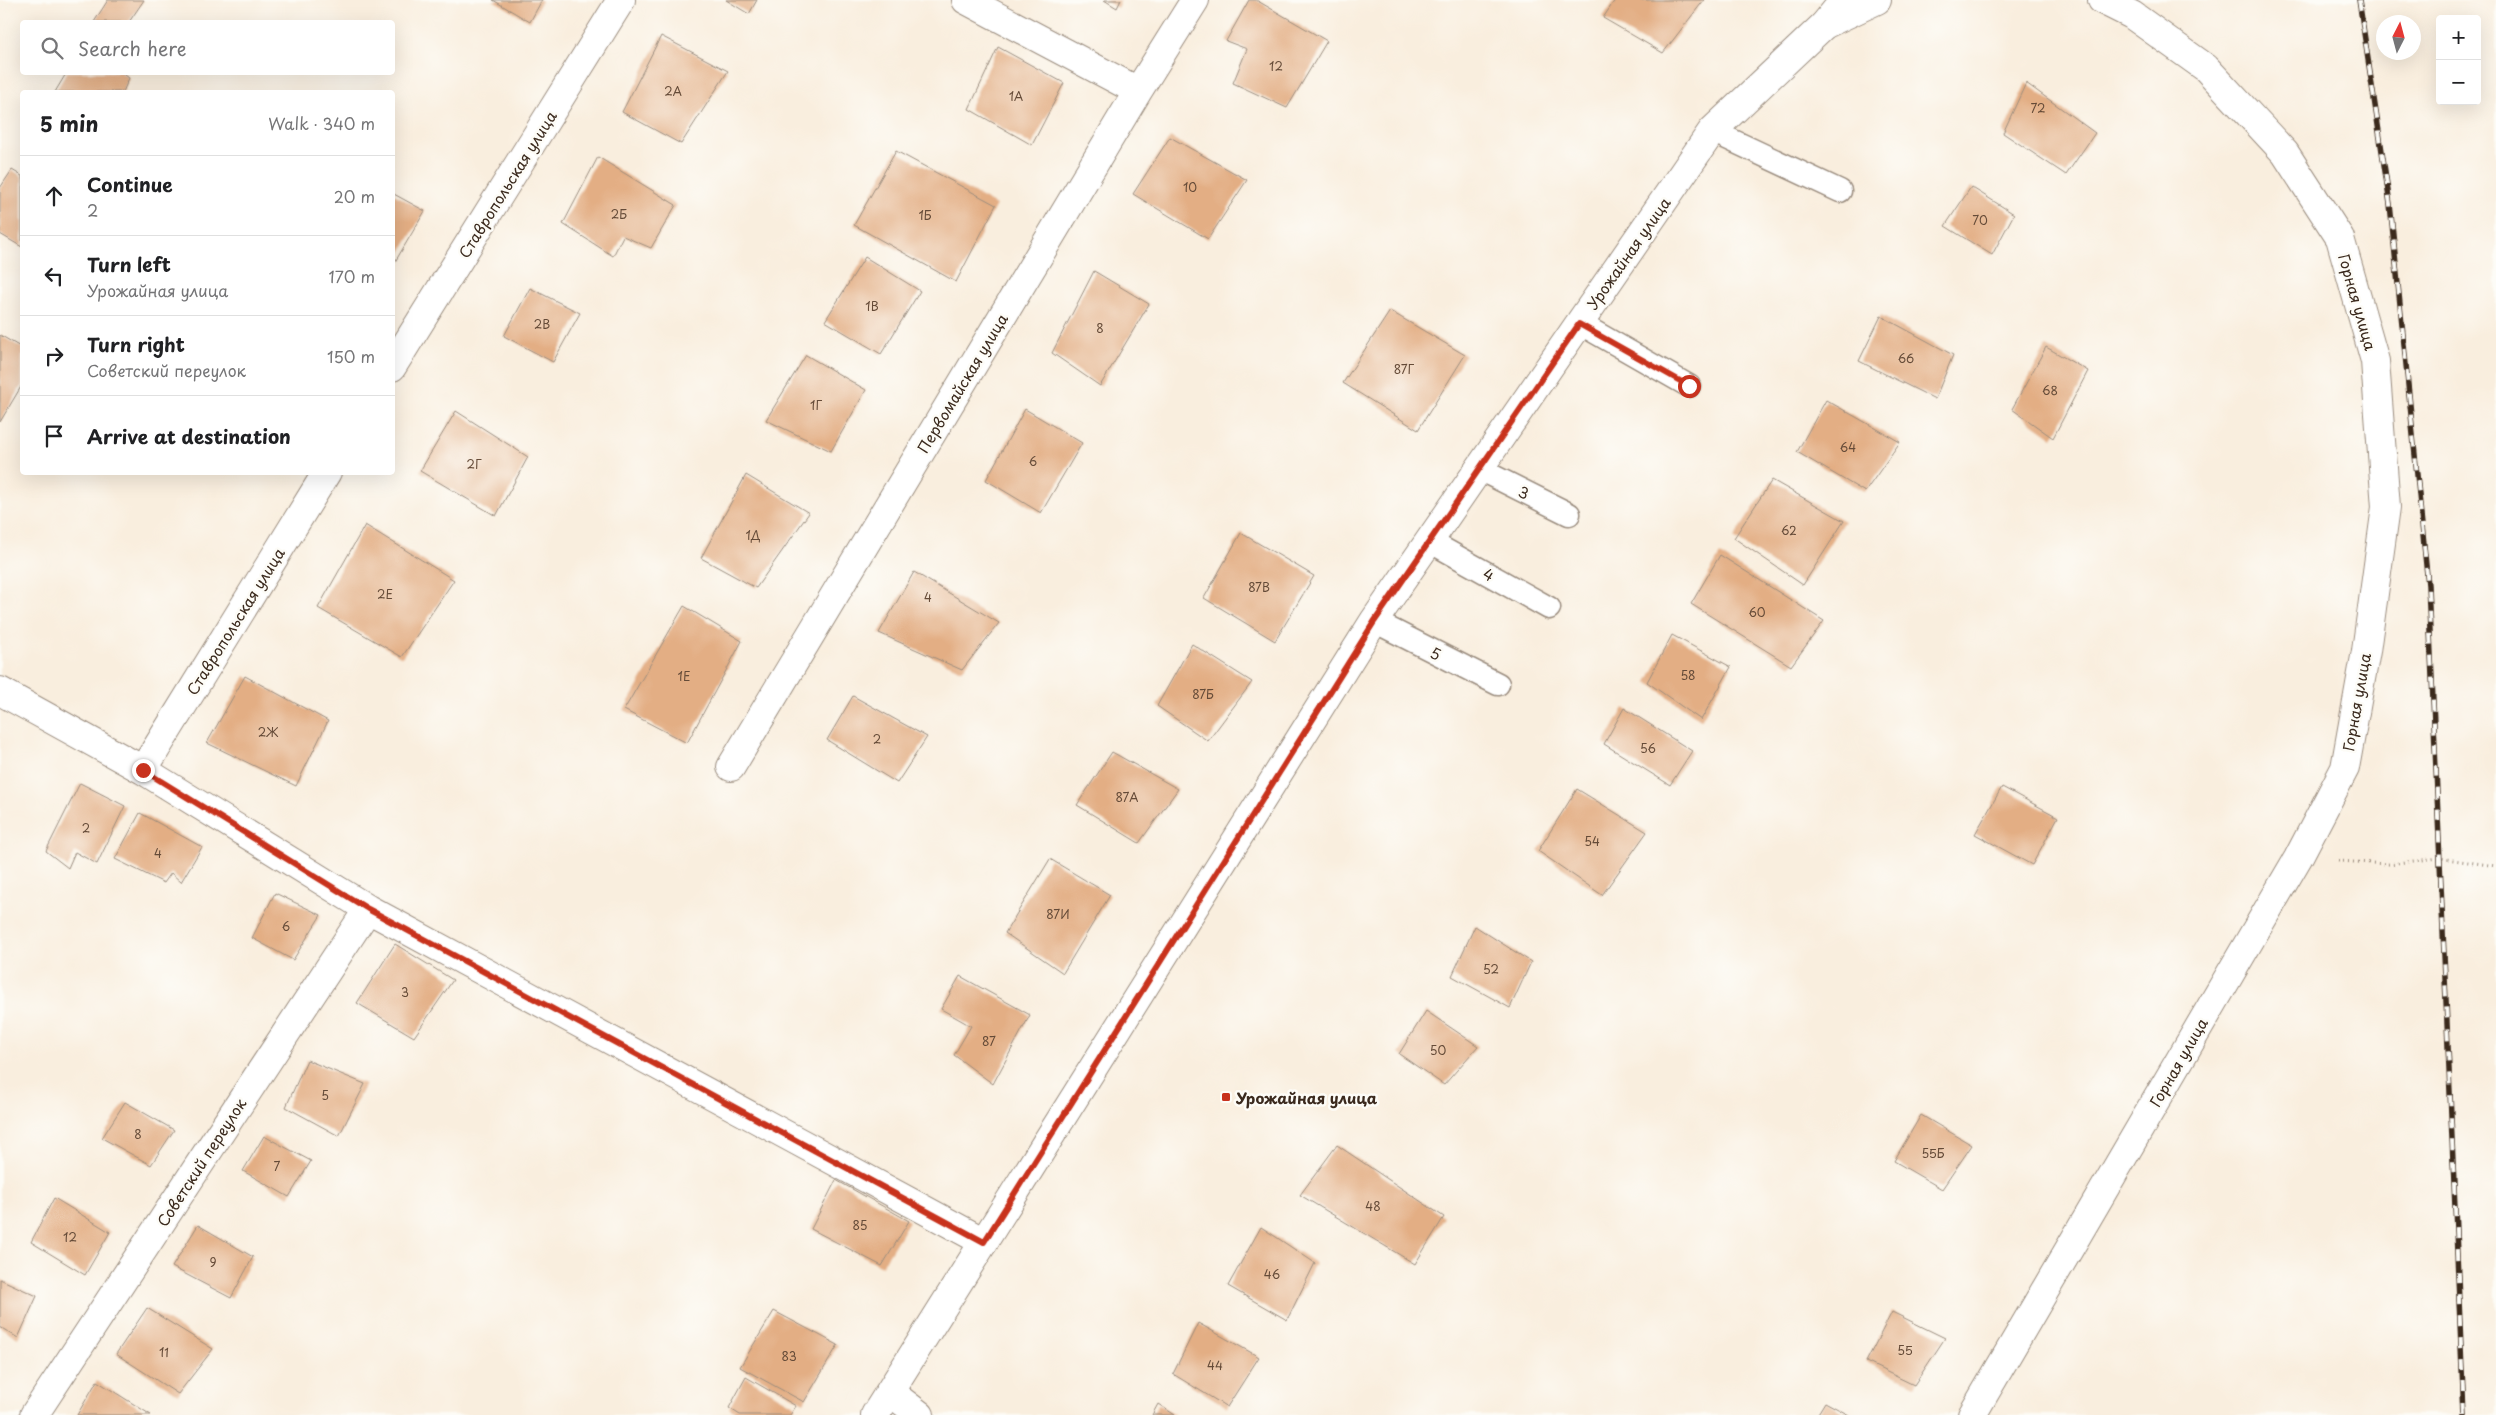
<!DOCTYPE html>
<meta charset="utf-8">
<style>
body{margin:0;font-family:"Playpen Sans",sans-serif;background:#f2f2f2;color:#202124}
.controls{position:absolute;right:15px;top:15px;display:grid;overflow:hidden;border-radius:5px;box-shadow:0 5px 20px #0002}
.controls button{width:45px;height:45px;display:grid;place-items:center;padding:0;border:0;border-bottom:1px solid #e0e0e0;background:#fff;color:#202124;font:25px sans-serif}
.compass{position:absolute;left:2376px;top:15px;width:45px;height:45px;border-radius:50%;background:#fff;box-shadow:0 5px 20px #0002;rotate:6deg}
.stop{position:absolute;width:15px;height:15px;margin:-11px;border:4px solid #c8321e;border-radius:50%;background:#fff}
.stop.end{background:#c8321e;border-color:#fff;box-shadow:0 1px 5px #0008}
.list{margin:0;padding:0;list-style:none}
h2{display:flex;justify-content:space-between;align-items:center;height:65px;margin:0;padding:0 20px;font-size:21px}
h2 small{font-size:16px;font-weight:400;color:#757577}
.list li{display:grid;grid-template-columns:32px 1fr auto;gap:15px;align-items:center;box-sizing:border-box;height:80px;padding:0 20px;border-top:1px solid #e0e0e0}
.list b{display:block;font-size:19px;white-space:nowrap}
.list p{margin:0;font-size:16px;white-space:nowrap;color:#757577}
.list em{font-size:16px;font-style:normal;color:#757577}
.icon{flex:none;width:28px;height:28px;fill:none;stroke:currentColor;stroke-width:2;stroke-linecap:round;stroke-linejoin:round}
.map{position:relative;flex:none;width:2496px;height:1415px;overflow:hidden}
.search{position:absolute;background:#fff;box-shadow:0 5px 20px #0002;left:20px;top:20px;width:375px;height:55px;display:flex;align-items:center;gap:12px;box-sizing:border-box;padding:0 18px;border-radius:5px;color:#757577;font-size:19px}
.panel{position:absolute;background:#fff;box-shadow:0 5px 20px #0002;left:20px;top:90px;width:375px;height:385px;border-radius:5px}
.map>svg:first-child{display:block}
</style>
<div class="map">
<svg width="2496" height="1415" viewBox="0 0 2496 1415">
<rect width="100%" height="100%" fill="#fdfcf7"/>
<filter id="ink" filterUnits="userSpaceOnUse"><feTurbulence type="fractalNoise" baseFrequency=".02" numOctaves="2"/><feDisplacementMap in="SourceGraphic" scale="10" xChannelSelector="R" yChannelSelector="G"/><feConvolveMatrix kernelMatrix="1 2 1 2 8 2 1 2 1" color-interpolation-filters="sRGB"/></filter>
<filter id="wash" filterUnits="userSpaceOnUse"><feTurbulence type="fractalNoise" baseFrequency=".0096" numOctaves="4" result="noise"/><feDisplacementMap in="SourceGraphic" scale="20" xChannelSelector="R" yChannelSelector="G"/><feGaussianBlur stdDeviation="1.12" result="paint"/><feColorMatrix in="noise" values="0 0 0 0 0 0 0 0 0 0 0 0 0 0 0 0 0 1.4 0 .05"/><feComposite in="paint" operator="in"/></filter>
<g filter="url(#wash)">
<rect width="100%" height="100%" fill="#f9eede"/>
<g id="blocks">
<path fill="#e3ae84" d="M108,0H144L129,22H94Z
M493,0H542L530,22Z
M726,0H757L749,14Z
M1104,0H1121L1117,8Z
M1249,0H1256L1327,41L1287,108L1233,83L1247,49L1226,41Z
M1615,0H1704L1663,53L1603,18Z
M661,36L728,71L681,144L622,112Z
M998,47L1064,83L1032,145L969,109Z
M67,72H121L129,78L123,92H55Z
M2026,83L2095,133L2066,175L2003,133Z
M1170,137L1247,180L1208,239L1133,194Z
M896,151L996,205L956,282L854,225Z
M598,157L676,205L651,248L623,236L613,256L563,224Z
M12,170L22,176V247L0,234V188Z
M1971,187L2014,214L1992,255L1945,226Z
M392,193L425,211L392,267Z
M865,257L920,291L881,354L825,321Z
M1094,271L1149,304L1100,386L1052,353Z
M530,288L580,313L553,362L504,336Z
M1390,311L1465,355L1418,430L1343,383Z
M1881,316L1953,355L1935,399L1859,361Z
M0,335L22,348V385L0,422Z
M2046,347L2088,371L2053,438L2012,409Z
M806,355L866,390L831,451L766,420Z
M1826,400L1900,442L1865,492L1797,452Z
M1025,409L1082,443L1041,513L986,480Z
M456,411L528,457L496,516L420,471Z
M746,475L809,513L756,588L701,558Z
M1772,480L1844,521L1803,585L1734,538Z
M365,525L454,580L402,657L318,608Z
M1241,533L1314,576L1275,641L1204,598Z
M1720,555L1824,621L1791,666L1691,604Z
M914,572L999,623L962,670L879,633Z
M684,606L742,641L687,743L624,710Z
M1672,635L1731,667L1701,720L1647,682Z
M1192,644L1252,682L1208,741L1157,706Z
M245,676L328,721L296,786L207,743Z
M853,696L927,737L897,783L827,740Z
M1624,708L1692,751L1670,785L1604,744Z
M1112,752L1178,789L1139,843L1077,805Z
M80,783L125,806L97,864L75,852L68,868L46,851Z
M2002,787L2058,817L2032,865L1975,834Z
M1577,789L1647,832L1602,895L1538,851Z
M140,813L202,847L181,882L171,873L164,883L115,859Z
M1050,859L1110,895L1063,973L1005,933Z
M275,893L321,915L293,960L252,938Z
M1475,926L1531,962L1510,1008L1452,976Z
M395,944L453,980L414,1037L357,1003Z
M960,976L1030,1015L993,1084L954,1055L971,1026L941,1009Z
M1426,1011L1478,1046L1444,1085L1399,1054Z
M307,1060L365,1084L339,1136L286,1107Z
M125,1102L174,1130L151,1165L102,1138Z
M1921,1115L1972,1145L1942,1189L1894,1161Z
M264,1136L311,1161L289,1197L243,1171Z
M1337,1145L1444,1217L1415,1264L1300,1195Z
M836,1180L909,1221L882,1266L811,1229Z
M54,1198L110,1232L85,1275L31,1242Z
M198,1225L253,1257L231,1298L172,1267Z
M1261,1227L1315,1263L1287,1320L1228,1286Z
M0,1279L37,1296L18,1338L0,1327Z
M147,1308L213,1349L178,1394L116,1354Z
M774,1311L838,1345L804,1402L740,1367Z
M1892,1312L1945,1338L1914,1385L1866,1362Z
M1198,1323L1259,1357L1227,1407L1173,1374Z
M746,1377L796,1406L790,1415H740L729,1408Z
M97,1381L151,1415H77Z
M1825,1402L1849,1415H1817Z
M1158,1404L1175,1415H1152Z"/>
</g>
</g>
<g filter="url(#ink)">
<use href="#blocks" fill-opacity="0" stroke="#9a8c7e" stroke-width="1"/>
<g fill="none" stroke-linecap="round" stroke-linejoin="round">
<g stroke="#9a8c7e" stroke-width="25">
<path id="lane" d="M1712,131L1840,191
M1579,323L1689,386
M1479,469L1569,514
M1429,541L1549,608
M1374,621L1498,684"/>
</g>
<g stroke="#9a8c7e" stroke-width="30">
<path id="street" d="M966,0L1138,91
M1824,25L1877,0
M392,367L621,0
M0,691L143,770L368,909L984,1242
M731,767L1138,91L1195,0
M143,770L327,472
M890,1392L920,1415
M34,1415L368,909
M1972,1415L2298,858L2345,768L2366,651L2386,507L2375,361L2340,238L2285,153L2206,68L2132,15L2102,0"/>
</g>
<g stroke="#9a8c7e" stroke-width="30">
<path id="secondary" d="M875,1415L1374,621L1712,131L1824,25L1844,0"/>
</g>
<path stroke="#9a8c7e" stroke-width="3" stroke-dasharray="1 4" stroke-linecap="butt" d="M2338,861L2388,864L2439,858L2496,866"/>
<use href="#lane" stroke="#fff" stroke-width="22"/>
<use href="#street" stroke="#fff" stroke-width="28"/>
<use href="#secondary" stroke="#fff" stroke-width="28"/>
<g stroke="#3b2a1e" stroke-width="5.5">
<path id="rail" d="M2359,0L2390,204L2428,585L2464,1415"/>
</g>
<use href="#rail" stroke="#fdfcf7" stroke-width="4" stroke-dasharray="11" stroke-linecap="butt"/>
</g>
</g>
<g fill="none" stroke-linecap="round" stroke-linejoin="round" filter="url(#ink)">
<path stroke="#c8321e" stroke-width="6" d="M143,770L368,909L984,1242L1374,622L1579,324L1689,386"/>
</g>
<rect fill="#c8321e" stroke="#fdfcf7" stroke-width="2" x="1221" y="1092" width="10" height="10" rx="2.5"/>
<g text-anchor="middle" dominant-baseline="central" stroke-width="5" stroke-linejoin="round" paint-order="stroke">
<g font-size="12" fill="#654b38">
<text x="1276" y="66">12</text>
<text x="673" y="91">2А</text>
<text x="1016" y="96">1А</text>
<text x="2038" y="108">72</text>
<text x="1190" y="187">10</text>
<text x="619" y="214">2Б</text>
<text x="925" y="215">1Б</text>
<text x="1980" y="220">70</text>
<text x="872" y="306">1В</text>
<text x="542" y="324">2В</text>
<text x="1100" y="328">8</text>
<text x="1906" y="358">66</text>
<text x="1404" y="369">87Г</text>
<text x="2050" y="390">68</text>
<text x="816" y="405">1Г</text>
<text x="1848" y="447">64</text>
<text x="1033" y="461">6</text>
<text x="474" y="464">2Г</text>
<text x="1789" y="530">62</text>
<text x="753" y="535">1Д</text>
<text x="1259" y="587">87В</text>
<text x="385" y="594">2Е</text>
<text x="928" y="597">4</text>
<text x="1757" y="612">60</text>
<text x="1688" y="675">58</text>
<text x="684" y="676">1Е</text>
<text x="1203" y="694">87Б</text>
<text x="268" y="732">2Ж</text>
<text x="877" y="739">2</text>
<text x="1648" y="748">56</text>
<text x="1127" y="797">87А</text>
<text x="86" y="828">2</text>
<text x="1592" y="841">54</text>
<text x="158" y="853">4</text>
<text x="1058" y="914">87И</text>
<text x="286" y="926">6</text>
<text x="1491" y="969">52</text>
<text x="405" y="992">3</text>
<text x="989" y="1041">87</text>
<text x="1438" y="1050">50</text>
<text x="325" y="1095">5</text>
<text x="138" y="1134">8</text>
<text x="1933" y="1153">55Б</text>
<text x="277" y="1166">7</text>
<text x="1373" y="1206">48</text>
<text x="860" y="1225">85</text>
<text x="70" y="1237">12</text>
<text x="213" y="1262">9</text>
<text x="1272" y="1274">46</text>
<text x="1905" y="1350">55</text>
<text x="164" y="1352">11</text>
<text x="789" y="1356">83</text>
<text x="1215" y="1365">44</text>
</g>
<g font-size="15" fill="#3b2a1e" stroke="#fdfcf7">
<text transform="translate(507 184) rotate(-58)">Ставропольская улица</text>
<text transform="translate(1628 253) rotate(-55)">Урожайная улица</text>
<text transform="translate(2358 302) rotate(74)">Горная улица</text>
<text transform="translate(962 383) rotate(-59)">Первомайская улица</text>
<text transform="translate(1524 492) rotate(27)">3</text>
<text transform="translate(1489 574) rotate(29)">4</text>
<text transform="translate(235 621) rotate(-58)">Ставропольская улица</text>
<text transform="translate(1436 653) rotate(27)">5</text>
<text transform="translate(2356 702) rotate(-80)">Горная улица</text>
<text transform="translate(2178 1062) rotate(-60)">Горная улица</text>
<text transform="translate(201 1162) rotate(-57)">Советский переулок</text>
</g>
<g font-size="15" font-weight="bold" fill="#3b2a1e" stroke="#fdfcf7" text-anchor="start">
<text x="1236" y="1097">Урожайная улица</text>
</g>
</g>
</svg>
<div class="controls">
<button>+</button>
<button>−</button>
</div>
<svg class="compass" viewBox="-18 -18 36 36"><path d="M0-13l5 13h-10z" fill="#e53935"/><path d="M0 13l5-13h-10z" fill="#757577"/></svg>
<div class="stop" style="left:1689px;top:386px"></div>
<div class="stop end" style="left:143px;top:770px"></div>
<div class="search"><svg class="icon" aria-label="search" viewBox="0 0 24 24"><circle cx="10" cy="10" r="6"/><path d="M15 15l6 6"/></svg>Search here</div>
<section class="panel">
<h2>5 min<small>Walk · 340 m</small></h2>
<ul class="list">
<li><svg class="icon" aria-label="ahead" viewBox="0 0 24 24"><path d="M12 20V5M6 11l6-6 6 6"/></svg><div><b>Continue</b><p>2</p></div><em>20 m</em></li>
<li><svg class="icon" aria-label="left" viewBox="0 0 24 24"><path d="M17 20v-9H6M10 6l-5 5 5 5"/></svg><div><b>Turn left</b><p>Урожайная улица</p></div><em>170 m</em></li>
<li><svg class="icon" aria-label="right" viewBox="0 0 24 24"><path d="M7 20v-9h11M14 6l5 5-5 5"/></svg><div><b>Turn right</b><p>Советский переулок</p></div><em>150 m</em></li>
<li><svg class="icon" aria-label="arrive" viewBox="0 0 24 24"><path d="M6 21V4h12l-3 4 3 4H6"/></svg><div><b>Arrive at destination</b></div></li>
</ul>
</section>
</div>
